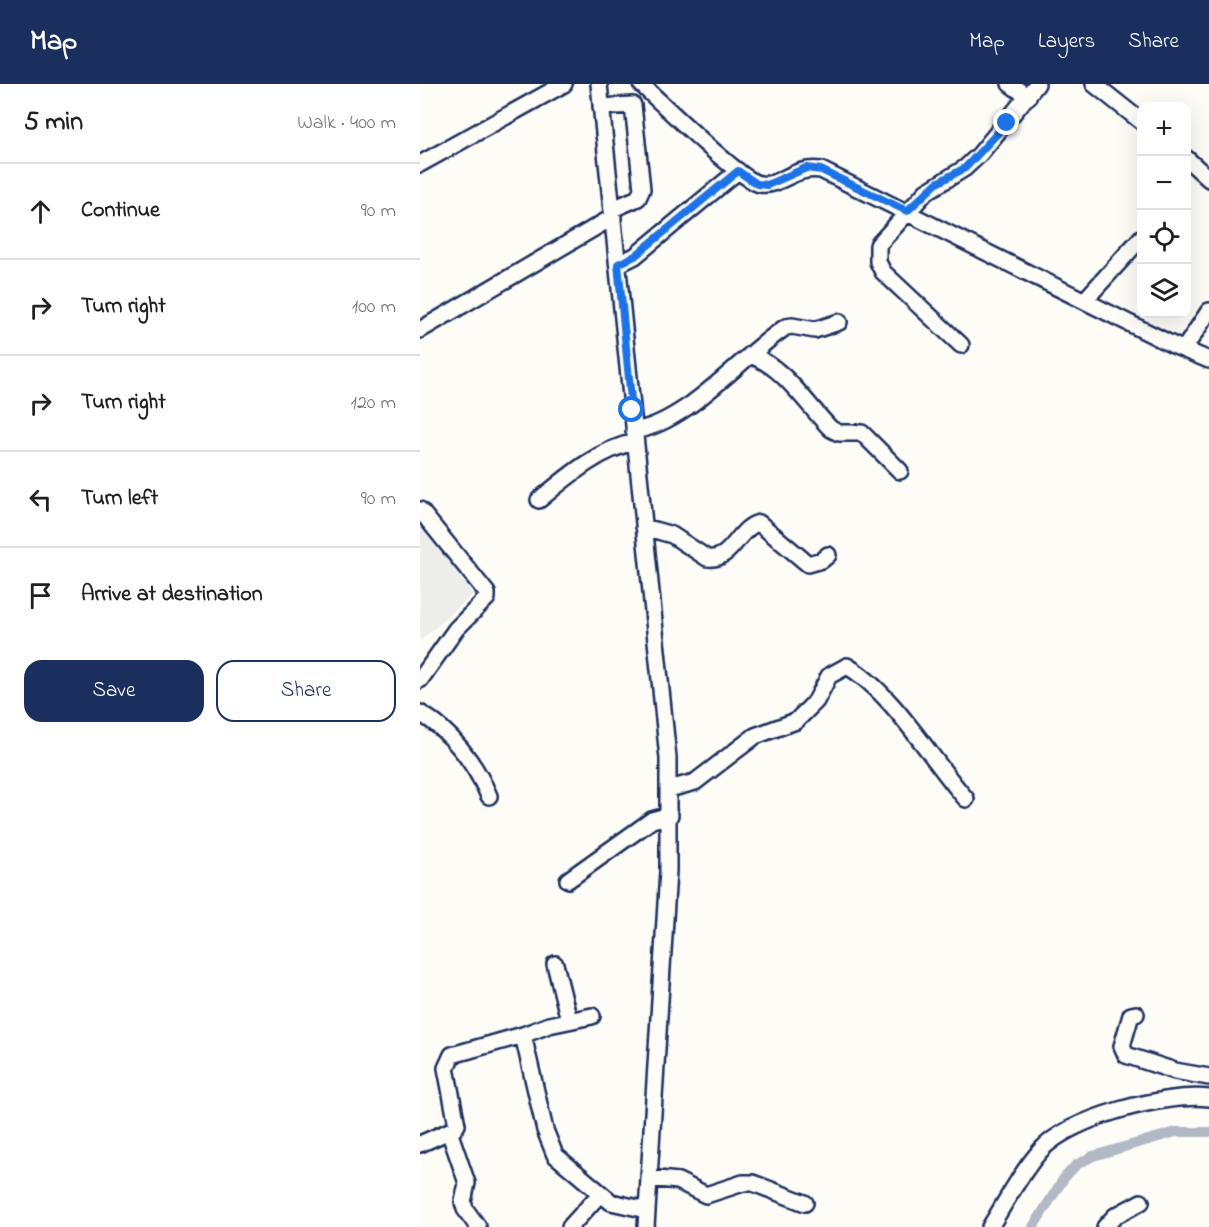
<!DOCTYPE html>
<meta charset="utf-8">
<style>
body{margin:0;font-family:"Indie Flower",sans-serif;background:#f2f2f2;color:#202124}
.controls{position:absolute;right:18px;top:18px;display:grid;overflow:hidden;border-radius:12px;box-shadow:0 6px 24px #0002}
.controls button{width:54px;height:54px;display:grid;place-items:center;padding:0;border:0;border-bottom:2px solid #e0e0e0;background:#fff;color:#202124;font:30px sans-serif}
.stop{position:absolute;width:18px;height:18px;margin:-14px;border:4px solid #1a73e8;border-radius:50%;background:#fff}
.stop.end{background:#1a73e8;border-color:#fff;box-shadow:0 2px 6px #0008}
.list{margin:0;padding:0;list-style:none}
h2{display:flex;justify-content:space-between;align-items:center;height:78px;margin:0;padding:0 24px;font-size:26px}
h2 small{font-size:20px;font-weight:400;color:#757577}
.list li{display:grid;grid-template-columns:39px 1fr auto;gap:18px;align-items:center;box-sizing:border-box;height:96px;padding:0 24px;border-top:2px solid #e0e0e0}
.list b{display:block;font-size:22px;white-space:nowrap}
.list em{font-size:20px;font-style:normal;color:#757577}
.actions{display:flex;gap:12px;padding:18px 24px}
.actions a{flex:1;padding:14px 0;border:2px solid #1b2f5e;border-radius:18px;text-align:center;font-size:21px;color:#1b2f5e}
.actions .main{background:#1b2f5e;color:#fff}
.icon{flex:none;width:33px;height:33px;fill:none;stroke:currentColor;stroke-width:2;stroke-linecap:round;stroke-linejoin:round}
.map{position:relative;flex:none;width:789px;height:1143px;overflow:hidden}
header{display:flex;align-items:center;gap:36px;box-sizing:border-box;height:84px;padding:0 30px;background:#1b2f5e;color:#fff}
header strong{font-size:28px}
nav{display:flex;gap:33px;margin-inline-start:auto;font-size:21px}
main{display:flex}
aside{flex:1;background:#fff}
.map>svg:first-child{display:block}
</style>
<header>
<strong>Map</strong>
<nav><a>Map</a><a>Layers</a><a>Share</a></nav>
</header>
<main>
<aside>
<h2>5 min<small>Walk · 400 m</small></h2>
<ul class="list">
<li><svg class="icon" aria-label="ahead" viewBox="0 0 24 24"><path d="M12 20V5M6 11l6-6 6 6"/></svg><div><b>Continue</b></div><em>90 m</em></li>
<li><svg class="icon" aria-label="right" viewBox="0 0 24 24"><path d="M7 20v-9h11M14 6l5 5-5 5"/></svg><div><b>Turn right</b></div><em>100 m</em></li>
<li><svg class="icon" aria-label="right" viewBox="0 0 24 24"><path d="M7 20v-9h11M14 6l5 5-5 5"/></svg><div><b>Turn right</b></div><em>120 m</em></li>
<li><svg class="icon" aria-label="left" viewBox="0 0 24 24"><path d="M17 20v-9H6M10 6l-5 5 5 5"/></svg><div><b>Turn left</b></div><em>90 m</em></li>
<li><svg class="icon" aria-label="arrive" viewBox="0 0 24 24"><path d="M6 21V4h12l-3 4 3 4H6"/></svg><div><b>Arrive at destination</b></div></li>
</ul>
<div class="actions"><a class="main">Save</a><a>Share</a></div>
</aside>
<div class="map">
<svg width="789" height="1143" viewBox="0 0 789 1143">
<rect width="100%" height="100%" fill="#fdfcf7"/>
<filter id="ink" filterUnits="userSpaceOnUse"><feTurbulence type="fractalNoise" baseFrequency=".0167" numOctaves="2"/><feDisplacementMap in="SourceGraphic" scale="12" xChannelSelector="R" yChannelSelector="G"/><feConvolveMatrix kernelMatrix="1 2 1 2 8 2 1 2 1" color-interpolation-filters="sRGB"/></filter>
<g filter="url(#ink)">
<path fill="#edeeec" d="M0,442L55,509L0,557Z"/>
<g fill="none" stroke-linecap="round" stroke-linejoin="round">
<path stroke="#b3b8c5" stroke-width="10" d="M613,1143L644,1094L656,1081L673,1072L756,1048H789"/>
<g stroke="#1b2f5e" stroke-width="20">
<path id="minor" d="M179,0L248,674V787L226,1143
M221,0C239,17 323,98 340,100C361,103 373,82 401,86L753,261L789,276
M590,0L608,13
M674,0L722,38
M181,23L213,21L222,105L218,114L193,125
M766,74L789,95
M0,80L144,0
M199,180L215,172L318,87
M665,216L722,153
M0,246L193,133
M541,261L463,188L458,178V161L506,108L545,84L559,71L617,0
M764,265L789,227
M332,272C364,283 387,321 411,345L419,349H442L480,387
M214,347C269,338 320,273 366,243L372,242L395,246L419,238
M119,416C147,393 179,365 215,358
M0,426L67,509V514L36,545L0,596
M224,443L252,451L287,474C312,478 318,443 339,439L388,480L402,476L408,471
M0,629C31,647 55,679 69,712
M249,705L275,698L335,652L376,637L396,617L409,592L427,582C472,608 511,675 546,715
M148,796L232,736L250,731
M135,880L149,936
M716,930L711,931L702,962L706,971L755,987L789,993
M103,951L129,941L172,932
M29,1047L47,1099L43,1118L45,1125L58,1143
M0,1060L34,1045L37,1041L26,984L32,971L103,951L125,1046L135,1071L191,1118L227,1126
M229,1094L258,1097L286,1111L323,1099H333L385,1119
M150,1143L179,1111
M570,1143C586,1118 601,1088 621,1066C651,1033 746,1009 789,1014
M685,1143L695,1132L721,1118"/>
</g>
<use href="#minor" stroke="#fdfcf7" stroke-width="15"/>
</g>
</g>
<g fill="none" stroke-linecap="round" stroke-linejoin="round" filter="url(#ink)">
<path stroke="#1a73e8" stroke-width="8" d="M212,326L198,180L215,172L318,87L337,100L347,101L386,84L401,86L487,127L517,99L545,84L587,39"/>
</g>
</svg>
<div class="controls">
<button>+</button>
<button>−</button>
<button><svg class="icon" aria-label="locate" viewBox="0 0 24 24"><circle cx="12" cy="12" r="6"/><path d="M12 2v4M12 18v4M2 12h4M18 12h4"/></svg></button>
<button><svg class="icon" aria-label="layers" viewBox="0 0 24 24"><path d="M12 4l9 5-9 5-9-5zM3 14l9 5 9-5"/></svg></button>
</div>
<div class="stop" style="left:212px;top:326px"></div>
<div class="stop end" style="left:587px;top:39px"></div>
</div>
</main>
